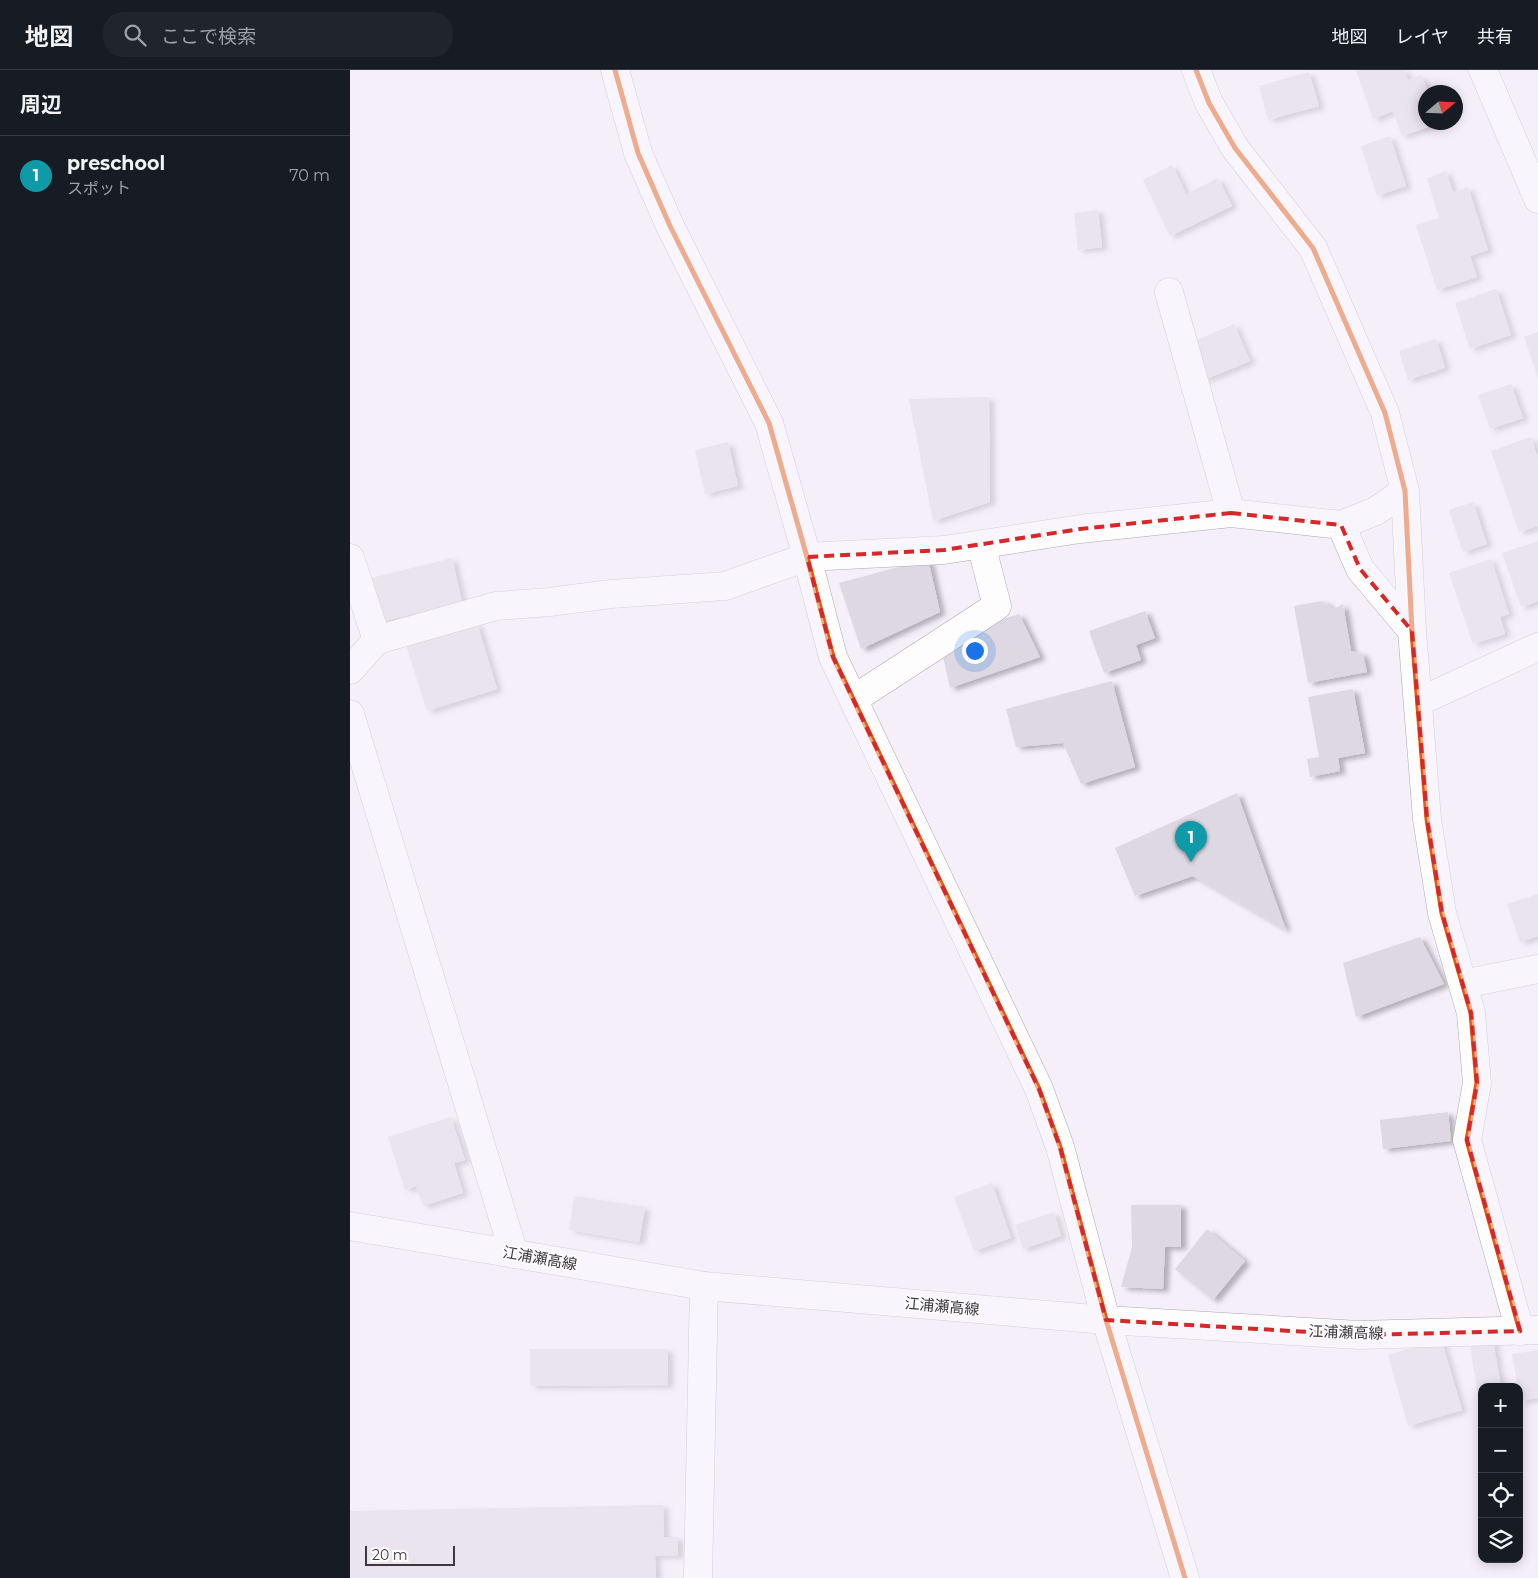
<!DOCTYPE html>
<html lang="ja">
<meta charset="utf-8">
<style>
body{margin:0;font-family:Montserrat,"Noto Sans JP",sans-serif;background:#20242c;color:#f1f3f6}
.controls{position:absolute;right:15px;bottom:15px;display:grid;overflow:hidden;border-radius:10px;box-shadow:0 2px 12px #0003}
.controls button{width:45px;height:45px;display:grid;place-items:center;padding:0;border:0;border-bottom:1px solid #363941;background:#171b24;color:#f1f3f6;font:25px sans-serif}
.compass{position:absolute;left:1068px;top:15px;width:45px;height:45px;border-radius:50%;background:#171b24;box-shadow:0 2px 12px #0003;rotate:71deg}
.scale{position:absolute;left:15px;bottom:12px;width:90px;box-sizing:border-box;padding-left:5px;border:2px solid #3d3742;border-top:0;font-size:14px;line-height:18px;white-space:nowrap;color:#3d3742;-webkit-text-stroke:4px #fcfdfc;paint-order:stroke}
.you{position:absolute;left:624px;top:580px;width:18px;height:18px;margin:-12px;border:4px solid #fff;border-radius:50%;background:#1a73e8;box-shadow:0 0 0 8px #1a73e833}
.badge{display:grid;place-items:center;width:32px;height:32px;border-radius:50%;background:#7d7782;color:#fff;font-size:16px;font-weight:700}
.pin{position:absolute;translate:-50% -41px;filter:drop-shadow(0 1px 2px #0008)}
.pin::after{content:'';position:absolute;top:26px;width:18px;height:15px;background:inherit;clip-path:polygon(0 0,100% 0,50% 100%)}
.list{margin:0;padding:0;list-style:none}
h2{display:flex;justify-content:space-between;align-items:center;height:65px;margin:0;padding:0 20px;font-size:21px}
h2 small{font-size:16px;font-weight:400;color:#9ea1a6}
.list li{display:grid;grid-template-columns:32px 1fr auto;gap:15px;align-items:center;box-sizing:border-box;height:80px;padding:0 20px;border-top:1px solid #363941}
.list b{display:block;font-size:19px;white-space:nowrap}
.list p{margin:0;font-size:16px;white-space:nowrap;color:#9ea1a6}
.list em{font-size:16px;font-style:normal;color:#9ea1a6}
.icon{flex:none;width:28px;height:28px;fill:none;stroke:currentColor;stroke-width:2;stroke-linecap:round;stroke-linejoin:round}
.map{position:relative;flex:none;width:1188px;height:1508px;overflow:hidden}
header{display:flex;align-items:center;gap:30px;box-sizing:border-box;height:70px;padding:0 25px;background:#171b24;border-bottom:1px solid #363941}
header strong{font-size:24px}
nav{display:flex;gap:28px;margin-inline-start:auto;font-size:18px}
.search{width:350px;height:45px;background:#20242c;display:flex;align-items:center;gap:12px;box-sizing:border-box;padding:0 18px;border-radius:20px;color:#9ea1a6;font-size:19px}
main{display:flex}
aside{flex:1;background:#171b24}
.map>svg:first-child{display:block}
</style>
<header>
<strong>地図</strong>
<div class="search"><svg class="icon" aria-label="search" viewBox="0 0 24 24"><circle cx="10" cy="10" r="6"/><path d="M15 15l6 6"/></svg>ここで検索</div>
<nav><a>地図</a><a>レイヤ</a><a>共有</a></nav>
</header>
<main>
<aside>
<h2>周辺<small></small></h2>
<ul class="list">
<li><span class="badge" style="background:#0f9aa8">1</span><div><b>preschool</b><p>スポット</p></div><em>70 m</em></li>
</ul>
</aside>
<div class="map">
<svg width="1188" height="1508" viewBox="0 0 1188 1508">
<defs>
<filter id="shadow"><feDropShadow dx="5.5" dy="3" stdDeviation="2.5" flood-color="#0004"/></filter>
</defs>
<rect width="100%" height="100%" fill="#f4eff9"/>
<path fill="#ddd8e2" filter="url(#shadow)" d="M1006,0H1055L1058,10L1071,5L1078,22H1076V52L1089,53L1052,66L1043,41L1023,49Z
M959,2L969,36L918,50L909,16Z
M1040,66L1056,116L1027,126L1011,76Z
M822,95L836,124L868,108L882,136L820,166L793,110Z
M1096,101L1103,122L1118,117L1138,180L1120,186L1127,207L1087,220L1066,155L1089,148L1077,108Z
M748,140L752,177L728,180L724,143Z
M1146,219L1161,265L1120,279L1105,233Z
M884,254L900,291L854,310L838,274Z
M1188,262V308L1174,267Z
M1086,269L1095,298L1058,310L1049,281Z
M1161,314L1173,348L1140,359L1128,325Z
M639,327L640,432L583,451L559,329Z
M1181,367L1188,388V456L1169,462L1141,381Z
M378,372L388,416L355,424L345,380Z
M1123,432L1137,474L1113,482L1099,440Z
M1188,471V531L1171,537L1152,483Z
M102,488L112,532L31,552L21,508Z
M578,489L590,542L511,579L489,513Z
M1141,489L1159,544L1150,547L1155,564L1123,574L1099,503Z
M972,531L984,539L993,534L1001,581L1013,584L1017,602L958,613L944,536Z
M795,541L805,568L786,575L791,590L754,603L739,561Z
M669,544L690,587L600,618L589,569Z
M127,553L147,619L77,641L56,575Z
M762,611L785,697L731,714L713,673L666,677L656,639Z
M1003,619L1015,683L988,688L990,701L960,707L957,689L969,687L958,627Z
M887,723L936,860L843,806L785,826L765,778Z
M1188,824V866L1170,872L1157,834Z
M1070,867L1094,914L1006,947L993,893Z
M1098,1042L1101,1071L1033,1079L1030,1050Z
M101,1047L115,1090L104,1093L113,1123L73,1136L66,1116L55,1120L38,1067Z
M642,1113L661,1168L624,1181L604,1127Z
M224,1126L295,1137L289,1172L219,1160Z
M781,1135H831V1177H815L813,1219L771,1217L782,1177Z
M704,1142L711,1166L673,1179L665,1155Z
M857,1159L895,1191L863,1230L825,1199Z
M1091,1269L1112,1340L1058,1356L1038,1285Z
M1143,1270L1151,1317H1132V1325L1128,1326L1120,1274Z
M180,1279H318V1315L180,1316Z
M1188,1280V1328L1170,1331L1169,1317H1168L1162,1284Z
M313,1435L314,1467H328V1485L305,1486L306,1508H0V1441Z"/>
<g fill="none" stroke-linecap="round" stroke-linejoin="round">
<g stroke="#aea9b3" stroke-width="29">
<path id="street" d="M265,0L288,83L320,156L419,353L457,487L483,587L689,1019L710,1077L756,1250L835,1508
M846,0L859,33L885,78L963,178L1035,343L1055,421L1062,561L1077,749L1092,843L1121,943L1127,1013L1117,1070L1170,1261
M1133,0L1188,129
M819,222L881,443
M991,455L1010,499L1062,561
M0,488L27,570L146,536L199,532L261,524L375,516L457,487L594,480L730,459L881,443L991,455L1026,441L1055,421
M0,600L27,570
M504,629L647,536L631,474
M1068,632L1188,577
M0,644L164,1184
M1113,914L1188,899
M348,1508L354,1216"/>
</g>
<g stroke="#aea9b3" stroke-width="29">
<path id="secondary" d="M0,1156L354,1216L756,1250L1009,1265L1188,1260"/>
</g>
<use href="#street" stroke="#fdfdfe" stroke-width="28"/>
<use href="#secondary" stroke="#fdfdfe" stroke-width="28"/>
<g stroke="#fcfdfc" stroke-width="8">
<path id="cycleway" d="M265,0L288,83L320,156L419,353L457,487L483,587L689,1019L710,1077L756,1250L835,1508
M846,0L859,33L885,78L963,178L1035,343L1055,421L1062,561L1077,749L1092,843L1121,943L1127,1013L1117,1070L1170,1261"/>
</g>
<use href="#cycleway" stroke="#e8590c" stroke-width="5"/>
</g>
<path d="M0 0H1188V1508H0ZM881,443L991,455L1010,499L1062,561L1077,749L1092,843L1121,943L1127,1013L1117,1070L1170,1261L1009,1265L756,1250L710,1077L689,1019L483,587L457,487L594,480L730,459Z" fill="#f4eff9" fill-opacity=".55" fill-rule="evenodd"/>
<path fill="none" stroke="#d62828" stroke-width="4" stroke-dasharray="10 6" stroke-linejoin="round" d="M881,443L991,455L1010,499L1062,561L1077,749L1092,843L1121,943L1127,1013L1117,1070L1170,1261L1009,1265L756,1250L710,1077L689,1019L483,587L457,487L594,480L730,459Z"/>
<g text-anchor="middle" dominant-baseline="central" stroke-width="4" stroke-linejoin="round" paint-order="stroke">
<g font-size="15" fill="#3d3742" stroke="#fcfdfc">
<text transform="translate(190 1188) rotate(10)">江浦瀬高線</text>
<text transform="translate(592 1236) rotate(5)">江浦瀬高線</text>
<text transform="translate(996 1262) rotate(2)">江浦瀬高線</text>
</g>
</g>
</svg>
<div class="controls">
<button>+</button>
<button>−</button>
<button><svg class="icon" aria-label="locate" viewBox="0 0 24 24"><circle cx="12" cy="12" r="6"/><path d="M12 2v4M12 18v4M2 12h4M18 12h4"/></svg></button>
<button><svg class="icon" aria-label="layers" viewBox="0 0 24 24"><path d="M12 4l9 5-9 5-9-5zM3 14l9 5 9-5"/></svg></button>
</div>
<svg class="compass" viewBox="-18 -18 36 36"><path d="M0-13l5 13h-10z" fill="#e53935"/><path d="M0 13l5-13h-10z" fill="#9ea1a6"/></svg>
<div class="scale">20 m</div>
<div class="you"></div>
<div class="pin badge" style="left:841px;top:792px;background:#0f9aa8">1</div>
</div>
</main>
